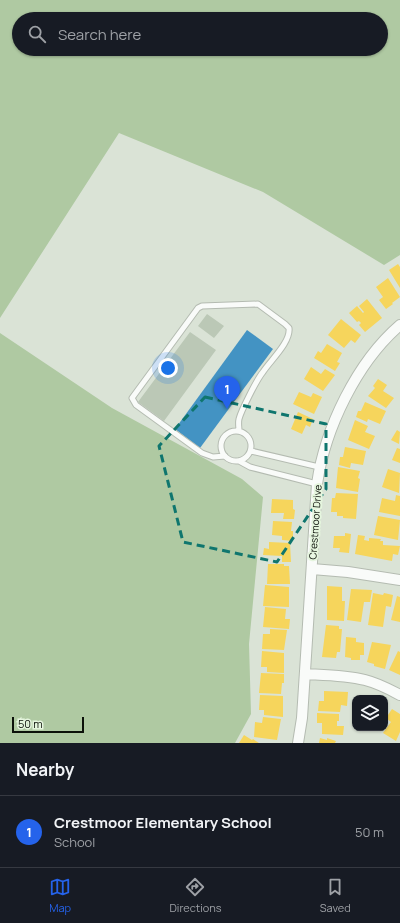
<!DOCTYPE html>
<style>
body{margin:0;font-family:Manrope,sans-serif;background:#20242c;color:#f1f3f6}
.controls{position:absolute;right:12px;bottom:12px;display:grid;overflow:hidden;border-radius:8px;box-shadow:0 1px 3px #0004}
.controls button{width:36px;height:36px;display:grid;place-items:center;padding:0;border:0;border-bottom:1px solid #363941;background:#171b24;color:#f1f3f6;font:20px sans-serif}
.scale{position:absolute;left:12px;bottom:10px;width:72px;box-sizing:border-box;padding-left:4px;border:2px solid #0c110a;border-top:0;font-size:11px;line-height:14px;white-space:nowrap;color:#0c110a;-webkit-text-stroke:3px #e5f5de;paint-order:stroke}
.you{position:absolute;left:168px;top:368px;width:14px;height:14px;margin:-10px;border:3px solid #fff;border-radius:50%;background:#1a73e8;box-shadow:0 0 0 6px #1a73e833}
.badge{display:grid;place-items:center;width:26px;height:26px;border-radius:50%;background:#2563eb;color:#fff;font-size:13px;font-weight:700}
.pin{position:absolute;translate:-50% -33px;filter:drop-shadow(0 1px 2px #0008)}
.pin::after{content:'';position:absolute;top:21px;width:14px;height:12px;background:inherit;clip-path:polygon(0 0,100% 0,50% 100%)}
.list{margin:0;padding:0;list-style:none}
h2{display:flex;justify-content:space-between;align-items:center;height:52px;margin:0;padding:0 16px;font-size:17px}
h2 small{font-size:13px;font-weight:400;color:#9ea1a6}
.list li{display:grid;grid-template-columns:26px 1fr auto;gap:12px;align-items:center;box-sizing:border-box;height:72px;padding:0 16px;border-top:1px solid #363941}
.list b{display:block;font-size:15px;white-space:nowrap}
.list p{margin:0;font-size:13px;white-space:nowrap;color:#9ea1a6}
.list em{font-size:13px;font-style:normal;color:#9ea1a6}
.icon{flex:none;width:22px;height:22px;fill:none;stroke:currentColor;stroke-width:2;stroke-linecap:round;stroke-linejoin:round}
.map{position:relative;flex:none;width:400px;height:743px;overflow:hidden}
.search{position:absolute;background:#171b24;box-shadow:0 1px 3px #0004;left:12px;right:12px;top:12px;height:44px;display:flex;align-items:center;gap:10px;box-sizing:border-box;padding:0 14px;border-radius:22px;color:#9ea1a6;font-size:15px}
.sheet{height:124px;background:#171b24}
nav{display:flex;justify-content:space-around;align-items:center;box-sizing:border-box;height:56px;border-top:1px solid #363941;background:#171b24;font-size:11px;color:#9ea1a6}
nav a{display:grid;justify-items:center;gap:2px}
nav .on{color:#2563eb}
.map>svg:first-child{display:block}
</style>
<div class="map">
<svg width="400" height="743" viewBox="0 0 400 743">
<rect width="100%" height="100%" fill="#dae3d6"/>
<path fill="#afc9a2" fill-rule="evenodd" d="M0,0H400V255L384,265L263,192L119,133L0,318ZM19,19H381V49H19Z
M0,333L112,408L242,479L263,497L249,644L251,714L235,743H0Z"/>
<path fill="#f6d55c" d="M398,264L400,267V288L389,270Z
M388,278L400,297L392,303L393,304L386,309L379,300L383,297L376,287Z
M367,299L382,318L365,332L359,325L361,323L359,321L357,322L349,313L357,306L363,313L364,312L359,306Z
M341,319L361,335L355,343L351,340L344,348L328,335Z
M327,344L342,353L337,362L340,363L335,371L314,358L318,351L321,353Z
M311,367L321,374L325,369L335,375L323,391L304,379Z
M378,379L387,385L383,391L394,398L386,408L368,396L375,388L373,386Z
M299,392L311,397L313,393L322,397L314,414L293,404Z
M365,402L386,411L380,424L368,419L367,422L356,417L358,411H361Z
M298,412L313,419L310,427L306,425L302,434L291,429Z
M355,420L368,426L365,432L375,436L369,449L348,440Z
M397,430L400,432L399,444L391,440Z
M345,447L366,451L363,465L351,463L350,468L339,465L340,457H343Z
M397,448L400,449V463L392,460Z
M338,467L360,471L358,478L360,479L358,492L336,488Z
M388,469L400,473L399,493L382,487Z
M336,493L358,494L356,519L343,518V516H337V512H331L332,498H335Z
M396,495L400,496V516L379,512L382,498L395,501Z
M272,499L293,500V509L295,510L294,519H283L284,513H271Z
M378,516L400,520L398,540L374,535Z
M273,521L292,522L291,531H293V541L282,540V536L272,535Z
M345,533L351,534L349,553L339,552L340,548H333L334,536H345Z
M358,535L365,536L364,540L369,541V538L381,539L380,541H383V545L400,546L398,555L393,554L392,561L355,554Z
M269,542L290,543L291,562H282V556L263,555L264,548L269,549Z
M268,564H284V566H289L290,584H267Z
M265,585L289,587V607L263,606Z
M327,586L342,587V601H345L344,621L327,620Z
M351,589L372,590L370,602H364L361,622L347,620Z
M373,593L383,595L384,593L393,595L391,607L386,606L383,627L368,625Z
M397,596L400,597V622L391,620Z
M265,607L286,609L285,619H290L289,629L263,627Z
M326,625L339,626V629H342L340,652H337L336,658L322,657Z
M270,629L287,630L284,650L262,649L263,634H270Z
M346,637L356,638V642L364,643V655H360V660H351V658L345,657Z
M372,642L391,645L385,669L374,666V664L367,662Z
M262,651L284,653V673L267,672V667H261Z
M398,651L400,652V675L389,670Z
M261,673L284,674V683H282L281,694L259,693Z
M324,691L348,692L347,706L341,705L340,712L318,711L319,701H324Z
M260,695L283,696V717L264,715V710H259Z
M392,709L400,714V732L396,741L383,733L391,722L386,718Z
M317,713L339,714V721H337V726H344L343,735L322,734V723H317Z
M263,717L281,719L277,740L254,737L255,722L262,723Z
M244,735L252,740L253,739L259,743H239Z
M320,738L327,740V738L336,741L335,743H319Z"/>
<path fill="#4393c3" d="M247,330L273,349L200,448L175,429Z"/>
<path fill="#bbc8b6" d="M207,314L224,326L214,338L198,326Z
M190,332L216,350L164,421L138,402Z"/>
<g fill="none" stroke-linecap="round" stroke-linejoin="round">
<g stroke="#b4bbb1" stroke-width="7">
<path id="service" d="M221 446a15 15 0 1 1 30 0a15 15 0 1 1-30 0Z
M251,451L319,467
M225,456L213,457L202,453L136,405L132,398L198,308L202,306L258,304L285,324L289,328C291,342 270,361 263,372C257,379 241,411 239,419C238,423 239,427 239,431
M239,461L250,467L317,484"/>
</g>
<g stroke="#b4bbb1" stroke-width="12">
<path id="minor" d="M312,569L348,572L400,580
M305,674C325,675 346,675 365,680C377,683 389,689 400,695
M298,743L302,718L317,484C325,428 357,362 400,325"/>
</g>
<use href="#service" stroke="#f9fbf9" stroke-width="5"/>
<use href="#minor" stroke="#f9fbf9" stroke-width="10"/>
</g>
<path fill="none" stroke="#0f766e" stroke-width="3" stroke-dasharray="8 5" stroke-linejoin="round" d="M205,397L326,424V489L277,562L183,542L159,446Z"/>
<g text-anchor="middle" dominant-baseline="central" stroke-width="4" stroke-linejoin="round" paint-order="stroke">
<g font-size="10" fill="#0c110a" stroke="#e5f5de">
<text transform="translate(315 522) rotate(-86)">Crestmoor Drive</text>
</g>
</g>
</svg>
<div class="controls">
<button><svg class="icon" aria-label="layers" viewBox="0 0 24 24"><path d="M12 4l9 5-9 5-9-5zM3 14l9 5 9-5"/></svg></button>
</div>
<div class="scale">50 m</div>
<div class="you"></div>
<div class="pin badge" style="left:227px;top:409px">1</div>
<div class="search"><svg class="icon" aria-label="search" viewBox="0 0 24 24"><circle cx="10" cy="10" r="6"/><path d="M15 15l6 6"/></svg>Search here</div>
</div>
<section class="sheet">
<h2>Nearby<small></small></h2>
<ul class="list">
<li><span class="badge">1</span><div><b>Crestmoor Elementary School</b><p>School</p></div><em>50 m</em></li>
</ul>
</section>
<nav>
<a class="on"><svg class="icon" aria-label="map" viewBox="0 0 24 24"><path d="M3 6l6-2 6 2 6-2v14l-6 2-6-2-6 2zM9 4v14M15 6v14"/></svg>Map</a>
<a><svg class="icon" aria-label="directions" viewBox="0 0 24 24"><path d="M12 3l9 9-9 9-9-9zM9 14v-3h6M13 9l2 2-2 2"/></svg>Directions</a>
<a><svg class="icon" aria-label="saved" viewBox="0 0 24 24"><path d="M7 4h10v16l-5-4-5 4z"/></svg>Saved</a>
</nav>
